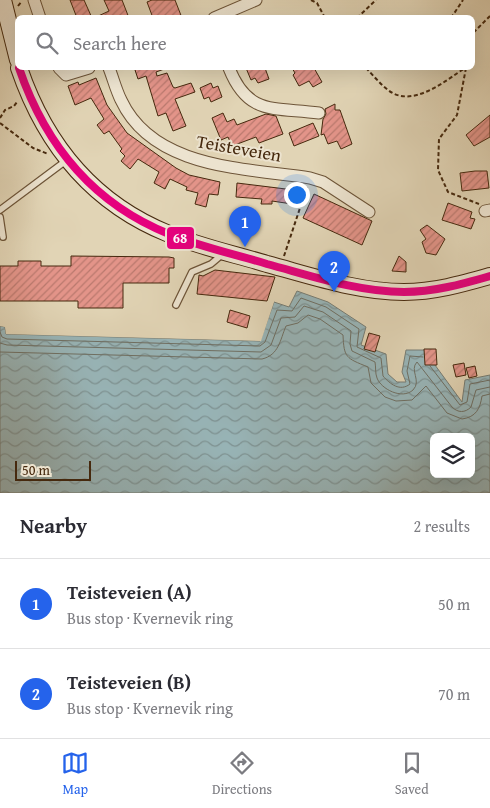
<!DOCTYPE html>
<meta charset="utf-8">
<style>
body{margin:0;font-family:"Gentium Book Plus",serif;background:#f7f7f7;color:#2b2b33}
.controls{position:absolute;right:15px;bottom:15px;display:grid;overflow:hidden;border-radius:8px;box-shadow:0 5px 20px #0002}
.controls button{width:45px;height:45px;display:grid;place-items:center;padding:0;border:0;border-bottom:1px solid #e1e1e2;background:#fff;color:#2b2b33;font:25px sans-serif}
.scale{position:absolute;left:15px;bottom:12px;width:76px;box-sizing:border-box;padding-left:5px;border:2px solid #46290e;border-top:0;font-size:14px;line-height:18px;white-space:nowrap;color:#46290e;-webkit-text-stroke:4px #ece3cf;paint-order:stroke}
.you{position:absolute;left:296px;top:194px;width:18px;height:18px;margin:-12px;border:4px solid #fff;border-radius:50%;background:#1a73e8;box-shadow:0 0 0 8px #1a73e833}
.badge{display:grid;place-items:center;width:32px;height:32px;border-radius:50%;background:#2563eb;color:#fff;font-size:16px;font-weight:700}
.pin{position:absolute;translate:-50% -41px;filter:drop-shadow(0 1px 2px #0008)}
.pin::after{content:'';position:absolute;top:26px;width:18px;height:15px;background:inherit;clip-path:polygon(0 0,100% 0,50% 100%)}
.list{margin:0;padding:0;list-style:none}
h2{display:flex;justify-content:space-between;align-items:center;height:65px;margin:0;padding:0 20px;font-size:21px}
h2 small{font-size:16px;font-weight:400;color:#7c7c81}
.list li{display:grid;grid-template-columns:32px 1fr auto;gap:15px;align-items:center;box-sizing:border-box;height:90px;padding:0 20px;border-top:1px solid #e1e1e2}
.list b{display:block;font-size:19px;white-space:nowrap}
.list p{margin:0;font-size:16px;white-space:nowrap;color:#7c7c81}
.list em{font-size:16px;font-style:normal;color:#7c7c81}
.icon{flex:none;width:28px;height:28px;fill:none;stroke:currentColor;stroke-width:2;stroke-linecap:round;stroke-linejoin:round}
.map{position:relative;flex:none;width:490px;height:493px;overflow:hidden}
.search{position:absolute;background:#fff;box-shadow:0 5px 20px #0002;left:15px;right:15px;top:15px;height:55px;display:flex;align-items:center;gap:12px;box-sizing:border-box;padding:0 18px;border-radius:8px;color:#7c7c81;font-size:19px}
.sheet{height:245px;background:#fff}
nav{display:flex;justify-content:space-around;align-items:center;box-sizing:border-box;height:70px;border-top:1px solid #e1e1e2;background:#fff;font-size:14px;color:#7c7c81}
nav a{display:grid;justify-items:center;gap:2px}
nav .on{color:#2563eb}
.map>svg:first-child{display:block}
</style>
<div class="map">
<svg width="490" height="493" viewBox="0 0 490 493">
<defs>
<pattern id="water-waves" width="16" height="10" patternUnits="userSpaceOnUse" patternTransform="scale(1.25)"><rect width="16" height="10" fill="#98b5b8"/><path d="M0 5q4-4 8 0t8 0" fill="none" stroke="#7e9394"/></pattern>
<pattern id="building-hatch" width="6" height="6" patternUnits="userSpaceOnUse" patternTransform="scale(1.25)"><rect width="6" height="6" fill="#e39489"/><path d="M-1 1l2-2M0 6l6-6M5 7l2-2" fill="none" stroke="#ba796e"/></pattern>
</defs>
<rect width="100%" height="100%" fill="#e1d4b5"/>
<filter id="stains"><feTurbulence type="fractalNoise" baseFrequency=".004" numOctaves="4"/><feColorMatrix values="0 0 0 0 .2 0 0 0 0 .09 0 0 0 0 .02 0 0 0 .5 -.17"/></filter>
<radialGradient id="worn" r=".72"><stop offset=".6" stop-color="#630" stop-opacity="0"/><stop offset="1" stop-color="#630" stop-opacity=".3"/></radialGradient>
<path fill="url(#water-waves)" stroke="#777d74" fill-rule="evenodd" d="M297,291L328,302L366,327L361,345L386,354L388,374L397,382H406L402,372L406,350H424L462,402L465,380L490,375V493H0V326L5,327L6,334L260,341L274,302L289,307ZM434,437H471V474H434Z"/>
<path fill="#e1d4b5" d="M271,302H274L261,341L6,334L5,327L0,326V324H6L8,332L259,338Z"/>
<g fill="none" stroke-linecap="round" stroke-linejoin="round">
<path stroke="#6f6f63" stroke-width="1" d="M0,332L2,337L7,339L260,346L265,342L277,310L292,311L301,298L326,307L359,329L357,347L381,358L383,376C390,384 400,392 410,384L407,371L410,356L423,357
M0,343L7,345L261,352L271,345L281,318L295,317L304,306L323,312L351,331L350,344L352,351L375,362C376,367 375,373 377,378C381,389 402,400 413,390C422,381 409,370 417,362L452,407C458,413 465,413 471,407L476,390L490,387
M0,352L262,359C279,355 280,340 286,326L298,323L308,315L320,319L343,335C344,358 346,358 368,367L371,383L385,397L396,401L412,400L426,386L447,413L462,419C476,417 480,409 482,396L490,394
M430,366L460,405L467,402L470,384L490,380"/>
</g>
<path fill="url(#building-hatch)" stroke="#46290e" d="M70,0H84L92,18H77Z
M104,0H122L129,18H94L109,11Z
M152,0H175L182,18H153L147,2Z
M141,68H167L156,72L157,76L167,73L173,87L175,88L191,83L195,92L175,99L186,126L173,131L166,113L158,116L146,76L138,79L135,70Z
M246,68H265L269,79L258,83L255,78L251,80Z
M292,68H314L322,82L313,87L309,81L299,86L293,75L295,73Z
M96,78L107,105L127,133L176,168L189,175L220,182L218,195L209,194L206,207L195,204L198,193L186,190L187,187L170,179L165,189L154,183L159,172L138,159L130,169L121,161L125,156L120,151L122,149L109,131L104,134L97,125L104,119L91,98L75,105L68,86L78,82L79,85Z
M211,83L213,88L218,86L222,97L211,102L209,97L204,99L200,88Z
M335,104V110H340L352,144L341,149L337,141L328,144L324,134L321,135L323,119L326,114L325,109Z
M223,113L227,122L234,119L237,125L266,114L276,116L283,134L259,143L256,137L232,146L228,137L221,140L212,118Z
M490,115V137L474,146L466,135Z
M313,123L319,136L294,146L289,133Z
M475,171H487L489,188L462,191L460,173Z
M237,183L294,190L292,204L272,201V204H261L262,199L236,197Z
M314,194L372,221L362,245L303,218Z
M448,203L472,212L470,218L475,219L471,229L442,220Z
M427,225L445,239L436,255L426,253L422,242L426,239L420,230Z
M71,256L169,257L174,258V268H169V283H123V308H78V301H0V266H18V261H41V266H71Z
M399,256L406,262V272L392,271Z
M215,270L275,277L267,301L197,294L199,275L203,276Z
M230,310L250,316L247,328L227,322Z
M369,333L380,336L375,352L364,349Z
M424,349H436L437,365H425Z
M464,363L466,375L456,377L453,365Z
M475,366L477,376L469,378L466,368Z"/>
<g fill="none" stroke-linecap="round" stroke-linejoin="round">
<g stroke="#6d5438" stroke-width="8">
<path id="service" d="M0,210L67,160
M0,217L3,237
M176,305L192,272L211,264L224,253"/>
</g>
<g stroke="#6d5438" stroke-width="13">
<path id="minor" d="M34,0L40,18
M214,18L256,0
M59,68L66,75L89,68
M109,68C113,78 116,90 121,100C153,169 245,168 310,178L323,182L369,212
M229,68C248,116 274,107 319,113
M485,211L490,210"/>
</g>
<g stroke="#46290e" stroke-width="18">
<path id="secondary" d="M3,0L18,60
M19,68C45,144 92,203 169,234C201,247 234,254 267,264C312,276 358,292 404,292C434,292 462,284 490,276"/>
</g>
<path stroke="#46290e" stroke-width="2" stroke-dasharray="4 2.5" stroke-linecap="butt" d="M311,0L317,3L325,18
M18,6L22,1
M357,18L376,0
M451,18L463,0
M472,39L474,32L490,16
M366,68C373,75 380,84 388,90C412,109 445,81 465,68
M466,68L457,115L439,139L438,170L448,192L479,204
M0,118L5,110L14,106L17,102
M0,123L33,148L48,154
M284,256L307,187"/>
<use href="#service" stroke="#ece3cf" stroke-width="5.5"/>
<use href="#minor" stroke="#ece3cf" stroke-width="11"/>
<use href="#secondary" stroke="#ece3cf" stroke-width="16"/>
<g stroke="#ece3cf" stroke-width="11">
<path id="bus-1" d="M19,68C45,144 92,203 169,234C201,247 234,254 267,264C312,276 358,292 404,292C434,292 462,284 490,276"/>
</g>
<use href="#bus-1" stroke="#e5007d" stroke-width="8"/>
</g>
<g text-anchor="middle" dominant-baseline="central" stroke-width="4" stroke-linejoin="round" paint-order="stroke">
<g font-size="18" fill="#46290e" stroke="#ece3cf">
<text transform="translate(239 148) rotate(10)">Teisteveien</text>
</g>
</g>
<rect stroke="#ece3cf" stroke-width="2" x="166" y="226" width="29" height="24" rx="5" fill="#e5007d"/>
<g font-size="14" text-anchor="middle" font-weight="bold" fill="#fff">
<text x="180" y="243">68</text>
</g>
<rect width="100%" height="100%" filter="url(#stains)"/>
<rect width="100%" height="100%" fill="url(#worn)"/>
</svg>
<div class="controls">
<button><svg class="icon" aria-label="layers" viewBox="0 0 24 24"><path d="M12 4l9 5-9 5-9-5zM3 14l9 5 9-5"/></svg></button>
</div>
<div class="scale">50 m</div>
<div class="you"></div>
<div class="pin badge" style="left:245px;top:247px">1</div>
<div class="pin badge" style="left:334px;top:292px">2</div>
<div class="search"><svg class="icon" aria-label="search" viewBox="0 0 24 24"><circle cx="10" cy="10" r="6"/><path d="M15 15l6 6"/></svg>Search here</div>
</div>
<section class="sheet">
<h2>Nearby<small>2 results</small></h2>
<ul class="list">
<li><span class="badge">1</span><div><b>Teisteveien (A)</b><p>Bus stop · Kvernevik ring</p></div><em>50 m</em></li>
<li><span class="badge">2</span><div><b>Teisteveien (B)</b><p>Bus stop · Kvernevik ring</p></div><em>70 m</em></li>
</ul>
</section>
<nav>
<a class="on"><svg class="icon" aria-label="map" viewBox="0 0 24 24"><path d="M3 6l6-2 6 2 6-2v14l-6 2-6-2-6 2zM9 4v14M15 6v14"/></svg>Map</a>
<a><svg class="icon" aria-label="directions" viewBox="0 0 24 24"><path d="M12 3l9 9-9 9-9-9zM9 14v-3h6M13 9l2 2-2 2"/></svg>Directions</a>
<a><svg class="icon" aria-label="saved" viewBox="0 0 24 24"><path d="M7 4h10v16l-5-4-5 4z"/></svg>Saved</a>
</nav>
